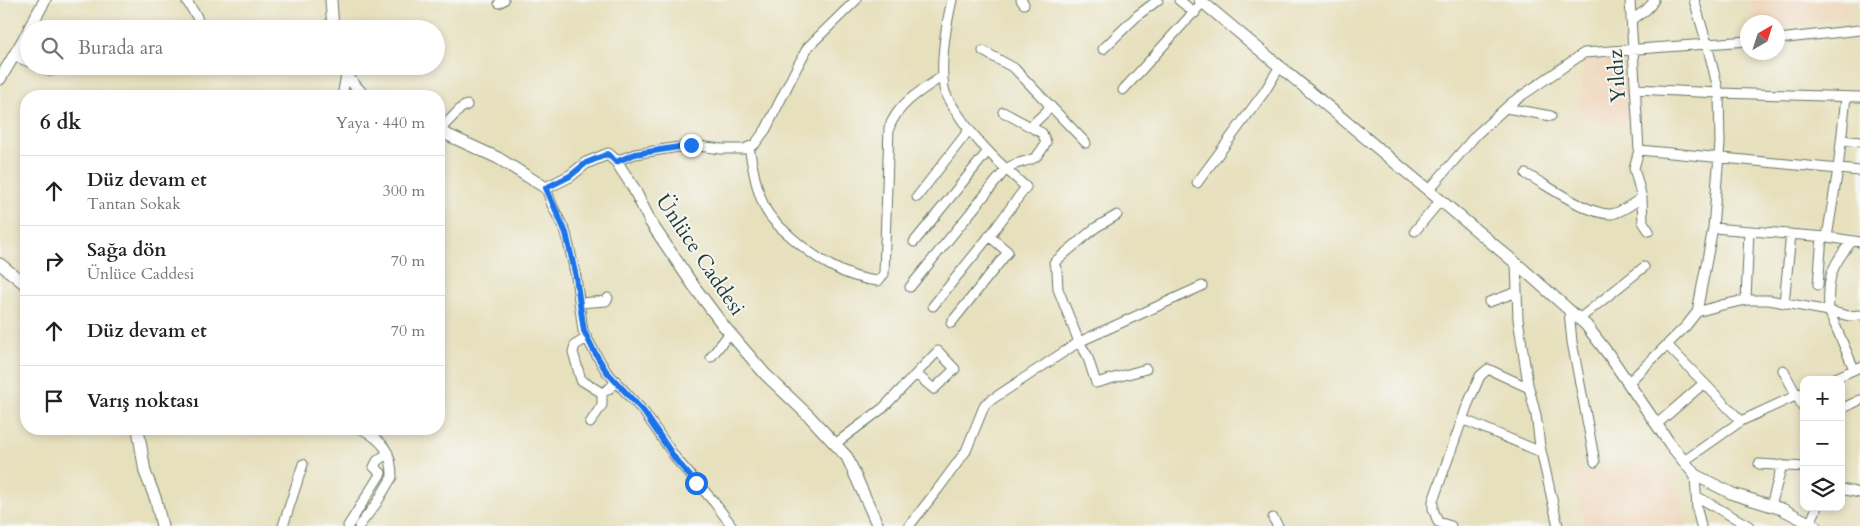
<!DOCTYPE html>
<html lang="tr">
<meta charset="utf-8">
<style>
body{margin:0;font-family:Cardo,serif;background:#f6f6f6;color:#202124}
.controls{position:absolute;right:15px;bottom:15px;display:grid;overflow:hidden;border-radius:10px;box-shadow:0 2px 8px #0003}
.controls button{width:45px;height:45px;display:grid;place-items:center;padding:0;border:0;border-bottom:1px solid #e0e0e0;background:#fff;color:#202124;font:25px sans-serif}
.compass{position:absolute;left:1740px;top:15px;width:45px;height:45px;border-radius:50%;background:#fff;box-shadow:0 2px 8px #0003;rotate:39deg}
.stop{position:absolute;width:15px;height:15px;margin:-11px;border:4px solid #1a73e8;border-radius:50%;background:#fff}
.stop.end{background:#1a73e8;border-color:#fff;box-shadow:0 1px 5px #0008}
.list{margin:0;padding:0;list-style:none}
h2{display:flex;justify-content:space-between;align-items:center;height:65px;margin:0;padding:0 20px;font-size:21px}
h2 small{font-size:16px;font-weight:400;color:#757577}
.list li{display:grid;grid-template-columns:32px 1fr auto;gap:15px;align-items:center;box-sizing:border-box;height:70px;padding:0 20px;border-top:1px solid #e0e0e0}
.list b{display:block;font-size:19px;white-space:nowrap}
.list p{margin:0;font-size:16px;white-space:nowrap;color:#757577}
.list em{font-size:16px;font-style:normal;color:#757577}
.icon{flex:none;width:28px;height:28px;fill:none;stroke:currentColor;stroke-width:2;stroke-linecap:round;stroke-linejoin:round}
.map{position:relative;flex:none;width:1860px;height:526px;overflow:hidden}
.search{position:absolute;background:#fff;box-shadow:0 2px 8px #0003;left:20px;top:20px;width:425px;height:55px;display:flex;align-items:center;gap:12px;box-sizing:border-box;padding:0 18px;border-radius:28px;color:#757577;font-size:19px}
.panel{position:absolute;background:#fff;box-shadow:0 2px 8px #0003;left:20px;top:90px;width:425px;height:345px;border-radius:20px}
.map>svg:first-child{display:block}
</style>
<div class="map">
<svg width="1860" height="526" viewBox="0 0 1860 526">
<rect width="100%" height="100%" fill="#f6f6f2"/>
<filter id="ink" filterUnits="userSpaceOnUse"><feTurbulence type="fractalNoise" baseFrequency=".02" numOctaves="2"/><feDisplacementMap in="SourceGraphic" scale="10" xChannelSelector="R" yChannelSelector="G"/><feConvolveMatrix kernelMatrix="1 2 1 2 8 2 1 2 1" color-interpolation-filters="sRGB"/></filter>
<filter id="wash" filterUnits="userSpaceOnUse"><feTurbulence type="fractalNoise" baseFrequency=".0096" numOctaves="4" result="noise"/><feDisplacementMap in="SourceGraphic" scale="20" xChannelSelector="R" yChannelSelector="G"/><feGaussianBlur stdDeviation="1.12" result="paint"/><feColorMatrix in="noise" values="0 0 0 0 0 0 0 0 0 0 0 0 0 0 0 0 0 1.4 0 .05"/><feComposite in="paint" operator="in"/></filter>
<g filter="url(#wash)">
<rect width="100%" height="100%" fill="#e7e0bd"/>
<path fill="#f0d6bc" d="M1750,0H1846L1848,17L1778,27V22H1756Z
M1623,54L1629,113L1626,126L1579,119L1584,56Z
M1645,451H1653L1682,495L1685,526H1584L1573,473L1627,467Z"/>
</g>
<g filter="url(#ink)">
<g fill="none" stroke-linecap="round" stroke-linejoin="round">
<g stroke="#657664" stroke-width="11">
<path id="minor" d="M186,0L197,17L200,29
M1021,0L1024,4
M1179,0L1195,13
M1630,0L1639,150L1634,168L1642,198L1643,222L1649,231
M499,3L504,0
M1631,20C1640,14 1649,10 1654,0
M1778,39L1860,30
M1103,49L1138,15L1158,0
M983,51L1014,68L1086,143
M14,56L29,62
M38,66L49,71L77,66
M1635,89L1719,93L1860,97
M1123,90L1203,2
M342,96L346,75
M1506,108L1551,116
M1031,126L1051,107
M439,131L461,108L467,105
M1841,140L1860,142
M749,147C753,169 756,190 766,210C772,221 781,228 790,236C815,258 844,278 878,281L884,274L889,128C898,103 922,90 943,76
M1639,150L1860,171
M616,161L635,154L691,145L721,149H744L755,144L766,129L797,67L808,47L856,0
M1526,174C1547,185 1588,215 1611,214C1621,213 1633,203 1642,198
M1197,183L1265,91L1280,66
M546,188L552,205L566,233L576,277L583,331L594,351L606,371L644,412L677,460L714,502L732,526
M1428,191L1476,135L1511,103L1584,53L1748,41
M917,197L969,130
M1117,215L1095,228L1057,260L1054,263L1057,271L1058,289L1079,342L1087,355L1096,383L1146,369
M1713,228L1827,237L1860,242
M1415,231L1440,201
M1827,237L1838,169L1846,97
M914,242L988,151
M1516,263L1518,319L1528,384L1536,415L1540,446L1558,526
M1818,285L1822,237
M910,287L1006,169C1026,155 1033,169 1046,142L1042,133L1003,112
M1746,300L1749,231
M1489,302L1517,292
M579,303L606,301L608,298
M1784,303L1791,234
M933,306L995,229L1026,187C1000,164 975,141 956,111C951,104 945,96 944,88C940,61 946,26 952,0
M1569,311L1572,342L1595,462
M1697,312L1722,305L1746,300H1769L1829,311C1827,278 1831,266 1852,241
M1579,319L1644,267
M951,323L1008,252L989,236
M587,338L575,345L573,352L581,380L602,393V405L590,423
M1667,345L1741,421L1804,392
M711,357L730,333
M1854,369L1829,311L1849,316L1860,315
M1783,370L1804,409
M1831,380L1860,367
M1628,383L1686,326L1697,312L1713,228L1720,143L1719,93L1707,44L1694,0
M602,393L610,388L616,381
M1841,409L1860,400
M1462,419L1541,452
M1657,424L1704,383
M835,444L883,408L938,351L955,369L934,389L916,374
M1684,461L1741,421
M1759,464L1804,467
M1695,475L1697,509L1701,526
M1841,489L1860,493
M1696,496L1749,526
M1771,506L1782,465
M1273,518L1278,526
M1810,524L1817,507
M283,526L303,464
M348,526L381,473L374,467L377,461L388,453
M359,526L376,504L392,477C392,452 383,441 362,429
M909,526L938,489L966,451L985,404L1079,342L1202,286
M1451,526L1438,522L1433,509V501L1467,406L1480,376L1488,369L1529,388"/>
</g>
<g stroke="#657664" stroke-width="13">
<path id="tertiary" d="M331,0L333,29
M1200,0L1524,270L1586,325L1609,355L1670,444L1695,475L1733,494L1782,509L1815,526
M29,29L45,0
M343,66L346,75L364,96
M0,79L29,30
M439,131L498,158L546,188L570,176L586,163L608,154L616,161L633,187L651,223L693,285L723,325L765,374L810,417L847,457L878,526
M0,264L26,285
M138,429L145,472L156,500L162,526"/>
</g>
<use href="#minor" stroke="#fff" stroke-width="9"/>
<use href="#tertiary" stroke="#fff" stroke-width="11"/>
</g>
</g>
<g fill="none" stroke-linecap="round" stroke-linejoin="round" filter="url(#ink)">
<path stroke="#1a73e8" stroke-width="6" d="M691,145L635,154L616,162L608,154L586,163L570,176L546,188L566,233L576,277L584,331L594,351L606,371L644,412L676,460L696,483"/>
</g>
<g text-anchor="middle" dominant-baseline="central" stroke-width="4" stroke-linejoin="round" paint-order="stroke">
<g font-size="21" fill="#1f3d34" stroke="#f6f6f2">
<text transform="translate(1617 76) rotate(-94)">Yıldız</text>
<text transform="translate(700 255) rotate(56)">Ünlüce Caddesi</text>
</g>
</g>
</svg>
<div class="controls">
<button>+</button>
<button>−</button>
<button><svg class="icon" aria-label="layers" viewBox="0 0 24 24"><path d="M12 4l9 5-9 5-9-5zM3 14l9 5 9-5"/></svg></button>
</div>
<svg class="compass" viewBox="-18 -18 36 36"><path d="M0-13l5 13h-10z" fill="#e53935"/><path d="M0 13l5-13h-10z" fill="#757577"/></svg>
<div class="stop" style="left:696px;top:483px"></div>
<div class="stop end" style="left:691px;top:145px"></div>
<div class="search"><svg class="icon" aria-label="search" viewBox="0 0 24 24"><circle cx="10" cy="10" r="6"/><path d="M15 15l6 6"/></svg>Burada ara</div>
<section class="panel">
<h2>6 dk<small>Yaya · 440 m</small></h2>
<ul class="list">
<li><svg class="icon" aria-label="ahead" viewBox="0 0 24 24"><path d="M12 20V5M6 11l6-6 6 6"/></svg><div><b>Düz devam et</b><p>Tantan Sokak</p></div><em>300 m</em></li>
<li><svg class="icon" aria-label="right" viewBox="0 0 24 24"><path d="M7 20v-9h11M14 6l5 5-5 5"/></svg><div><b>Sağa dön</b><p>Ünlüce Caddesi</p></div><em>70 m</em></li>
<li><svg class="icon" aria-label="ahead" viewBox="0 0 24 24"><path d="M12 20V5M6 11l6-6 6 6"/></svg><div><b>Düz devam et</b></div><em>70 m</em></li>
<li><svg class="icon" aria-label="arrive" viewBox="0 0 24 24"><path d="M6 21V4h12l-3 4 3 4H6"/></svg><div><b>Varış noktası</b></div></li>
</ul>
</section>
</div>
